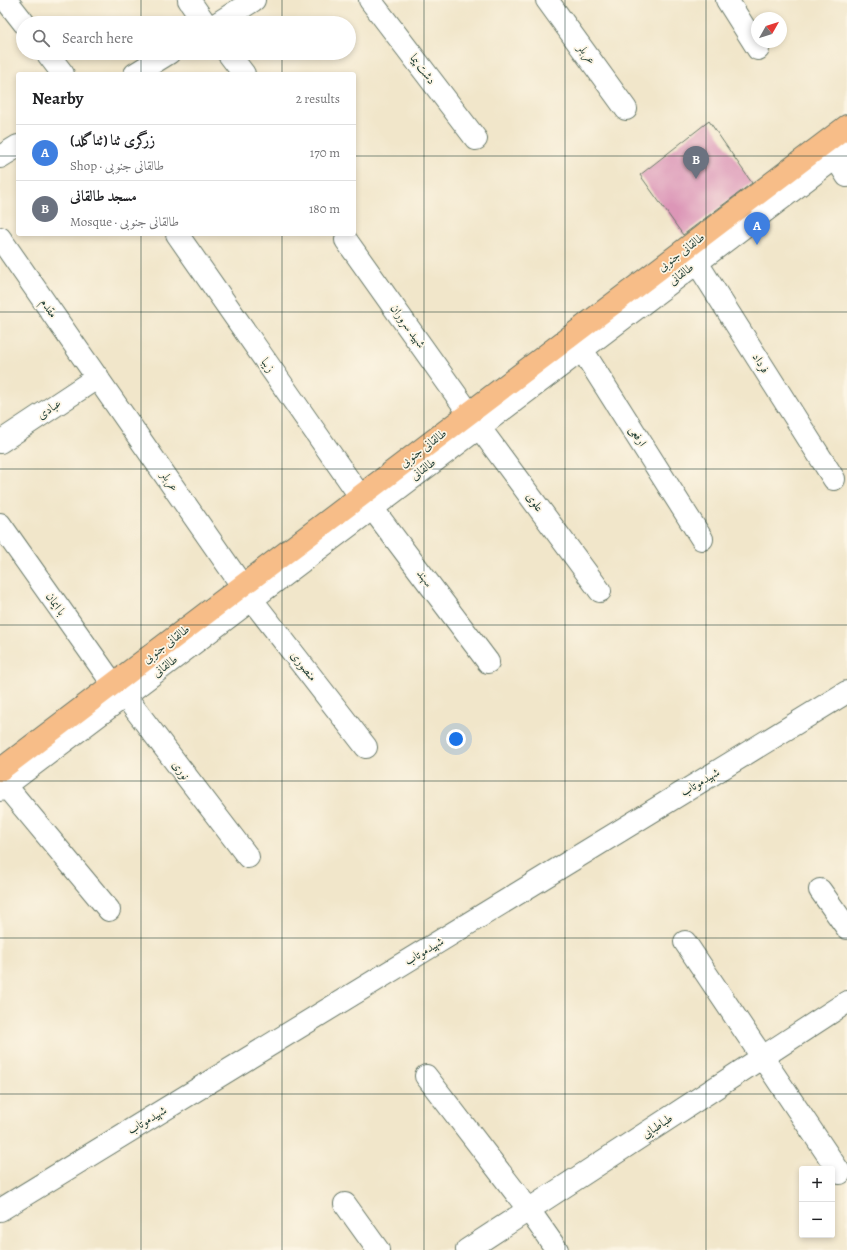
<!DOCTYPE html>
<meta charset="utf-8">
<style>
body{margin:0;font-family:Alegreya,Amiri,serif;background:#f6f6f6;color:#202124}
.controls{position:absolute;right:12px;bottom:12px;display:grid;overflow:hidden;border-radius:4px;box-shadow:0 2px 6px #0003}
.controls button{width:36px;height:36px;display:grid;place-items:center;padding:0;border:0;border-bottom:1px solid #e0e0e0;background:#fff;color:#202124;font:20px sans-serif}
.compass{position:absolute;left:751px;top:12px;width:36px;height:36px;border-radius:50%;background:#fff;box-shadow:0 2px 6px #0003;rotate:51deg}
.you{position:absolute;left:456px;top:739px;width:14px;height:14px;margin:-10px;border:3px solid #fff;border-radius:50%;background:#1a73e8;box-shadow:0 0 0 6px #1a73e833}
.badge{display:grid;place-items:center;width:26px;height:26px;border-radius:50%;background:#c8321e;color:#fff;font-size:13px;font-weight:700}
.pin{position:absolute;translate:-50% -33px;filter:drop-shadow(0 1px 2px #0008)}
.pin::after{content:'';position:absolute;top:21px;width:14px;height:12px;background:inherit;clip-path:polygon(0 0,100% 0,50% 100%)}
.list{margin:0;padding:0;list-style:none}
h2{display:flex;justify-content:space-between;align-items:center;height:52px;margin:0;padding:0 16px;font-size:17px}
h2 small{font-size:13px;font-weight:400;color:#757577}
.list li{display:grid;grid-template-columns:26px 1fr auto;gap:12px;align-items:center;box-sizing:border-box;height:56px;padding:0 16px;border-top:1px solid #e0e0e0}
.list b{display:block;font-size:15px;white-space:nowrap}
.list p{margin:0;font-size:13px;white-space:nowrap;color:#757577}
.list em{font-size:13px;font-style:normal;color:#757577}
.icon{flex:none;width:22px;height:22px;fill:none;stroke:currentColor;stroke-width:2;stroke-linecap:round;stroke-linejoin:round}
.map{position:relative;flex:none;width:847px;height:1250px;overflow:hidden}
.search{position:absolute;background:#fff;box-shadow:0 2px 6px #0003;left:16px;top:16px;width:340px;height:44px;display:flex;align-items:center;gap:10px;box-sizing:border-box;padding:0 14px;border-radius:22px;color:#757577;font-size:15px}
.panel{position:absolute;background:#fff;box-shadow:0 2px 6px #0003;left:16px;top:72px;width:340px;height:164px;border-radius:4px}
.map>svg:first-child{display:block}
</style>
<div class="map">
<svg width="847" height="1250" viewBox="0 0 847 1250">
<rect width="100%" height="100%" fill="#fcf5e5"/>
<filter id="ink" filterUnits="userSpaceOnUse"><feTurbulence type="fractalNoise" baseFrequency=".025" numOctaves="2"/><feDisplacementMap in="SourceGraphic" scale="8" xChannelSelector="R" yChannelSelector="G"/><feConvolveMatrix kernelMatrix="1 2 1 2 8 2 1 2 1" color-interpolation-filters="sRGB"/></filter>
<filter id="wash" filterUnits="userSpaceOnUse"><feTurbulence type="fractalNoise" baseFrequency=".012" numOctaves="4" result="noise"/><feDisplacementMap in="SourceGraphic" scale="16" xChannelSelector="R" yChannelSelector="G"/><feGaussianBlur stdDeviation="0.9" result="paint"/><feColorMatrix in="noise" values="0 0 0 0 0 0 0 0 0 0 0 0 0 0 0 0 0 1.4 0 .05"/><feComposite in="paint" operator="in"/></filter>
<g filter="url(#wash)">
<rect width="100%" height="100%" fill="#f1e6ca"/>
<g id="blocks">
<path fill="#dc96b7" d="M709,121L752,183L683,235L640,175Z"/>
</g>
</g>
<g filter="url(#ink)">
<use href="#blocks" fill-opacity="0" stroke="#687868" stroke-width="1"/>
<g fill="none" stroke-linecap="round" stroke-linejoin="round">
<g stroke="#687868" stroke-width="24">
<path id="minor" d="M6,0L24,23
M189,0L205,23
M370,0L476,139
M547,0L626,109
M727,0L758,49
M218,23L254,0
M47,53L63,74
M228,53L244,74
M135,74L169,53
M829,147L847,176
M0,157L18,146
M177,234L360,496L372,508L488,662
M0,238L252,600L366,747
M346,240L479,427L600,591
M689,250L834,479
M574,337L702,539
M0,442L98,377
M0,524L113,684L125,696L248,857
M0,779L109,910
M0,790L847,149
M820,890L847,928
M685,942L840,1173
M426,1076L529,1210L557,1250
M345,1204L378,1250
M0,1210L847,692
M467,1250L847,1002"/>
</g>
<g stroke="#687868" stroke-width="24">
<path id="major" d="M0,770L847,126"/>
</g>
<use href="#minor" stroke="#fff" stroke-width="22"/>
<use href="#major" stroke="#f7bd88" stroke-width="22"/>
</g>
</g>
<path fill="none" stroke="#1f3d34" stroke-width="1" stroke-opacity="0.55" d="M141,0V23M282,0V23M424,0V1250M565,0V1250M706,0V1250M141,53V74M282,53V74M0,156H18M354,156H847M141,234V1250M282,234V1250M0,312H847M0,469H847M0,625H847M0,781H847M0,938H847M0,1094H847"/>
<g text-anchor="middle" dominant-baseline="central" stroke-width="3.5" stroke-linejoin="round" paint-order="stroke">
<g font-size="12" fill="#1f3d34" stroke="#fcf5e5">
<text transform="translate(587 54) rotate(54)">عربلر</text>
<text transform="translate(423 69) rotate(53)">دشت پیما</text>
<text transform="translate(681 252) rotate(-37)">طالقانی جنوبی</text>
<text transform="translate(681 274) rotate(-37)">طالقانی</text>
<text transform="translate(49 308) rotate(55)">مقدم</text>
<text transform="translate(408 326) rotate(54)">شهید سروران</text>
<text transform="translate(761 363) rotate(58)">فرداد</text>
<text transform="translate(268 365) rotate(55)">زیبا</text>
<text transform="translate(49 409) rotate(-34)">عبادی</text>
<text transform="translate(638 436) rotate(58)">ارفعی</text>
<text transform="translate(423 448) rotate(-37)">طالقانی جنوبی</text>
<text transform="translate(423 469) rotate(-37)">طالقانی</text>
<text transform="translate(170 481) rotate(55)">عربلر</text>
<text transform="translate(535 502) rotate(54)">علوی</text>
<text transform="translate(425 578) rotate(53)">سهند</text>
<text transform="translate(56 604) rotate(55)">با ایمان</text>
<text transform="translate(166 644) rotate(-37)">طالقانی جنوبی</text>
<text transform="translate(165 666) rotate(-37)">طالقانی</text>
<text transform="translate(304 666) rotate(52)">منصوری</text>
<text transform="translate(181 770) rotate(53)">نوری</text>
<text transform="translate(700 782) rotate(-31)">شهیدموتاب</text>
<text transform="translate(424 951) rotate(-31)">شهیدموتاب</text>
<text transform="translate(147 1120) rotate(-31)">شهیدموتاب</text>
<text transform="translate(657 1126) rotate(-33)">طباطبایی</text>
</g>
</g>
</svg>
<div class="controls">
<button>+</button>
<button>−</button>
</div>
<svg class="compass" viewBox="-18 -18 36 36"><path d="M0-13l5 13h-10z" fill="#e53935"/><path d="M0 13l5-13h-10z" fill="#757577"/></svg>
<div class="you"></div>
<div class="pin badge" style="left:757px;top:245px;background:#3f7fe0">A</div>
<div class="pin badge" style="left:696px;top:179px;background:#6b7280">B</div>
<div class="search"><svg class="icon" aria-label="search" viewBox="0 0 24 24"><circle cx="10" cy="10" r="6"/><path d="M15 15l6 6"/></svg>Search here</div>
<section class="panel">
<h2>Nearby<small>2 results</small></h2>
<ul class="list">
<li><span class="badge" style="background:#3f7fe0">A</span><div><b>زرگری ثنا (ثناگلد)</b><p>Shop · طالقانی جنوبی</p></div><em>170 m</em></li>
<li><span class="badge" style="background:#6b7280">B</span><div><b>مسجد طالقانی</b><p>Mosque · طالقانی جنوبی</p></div><em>180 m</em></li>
</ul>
</section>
</div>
